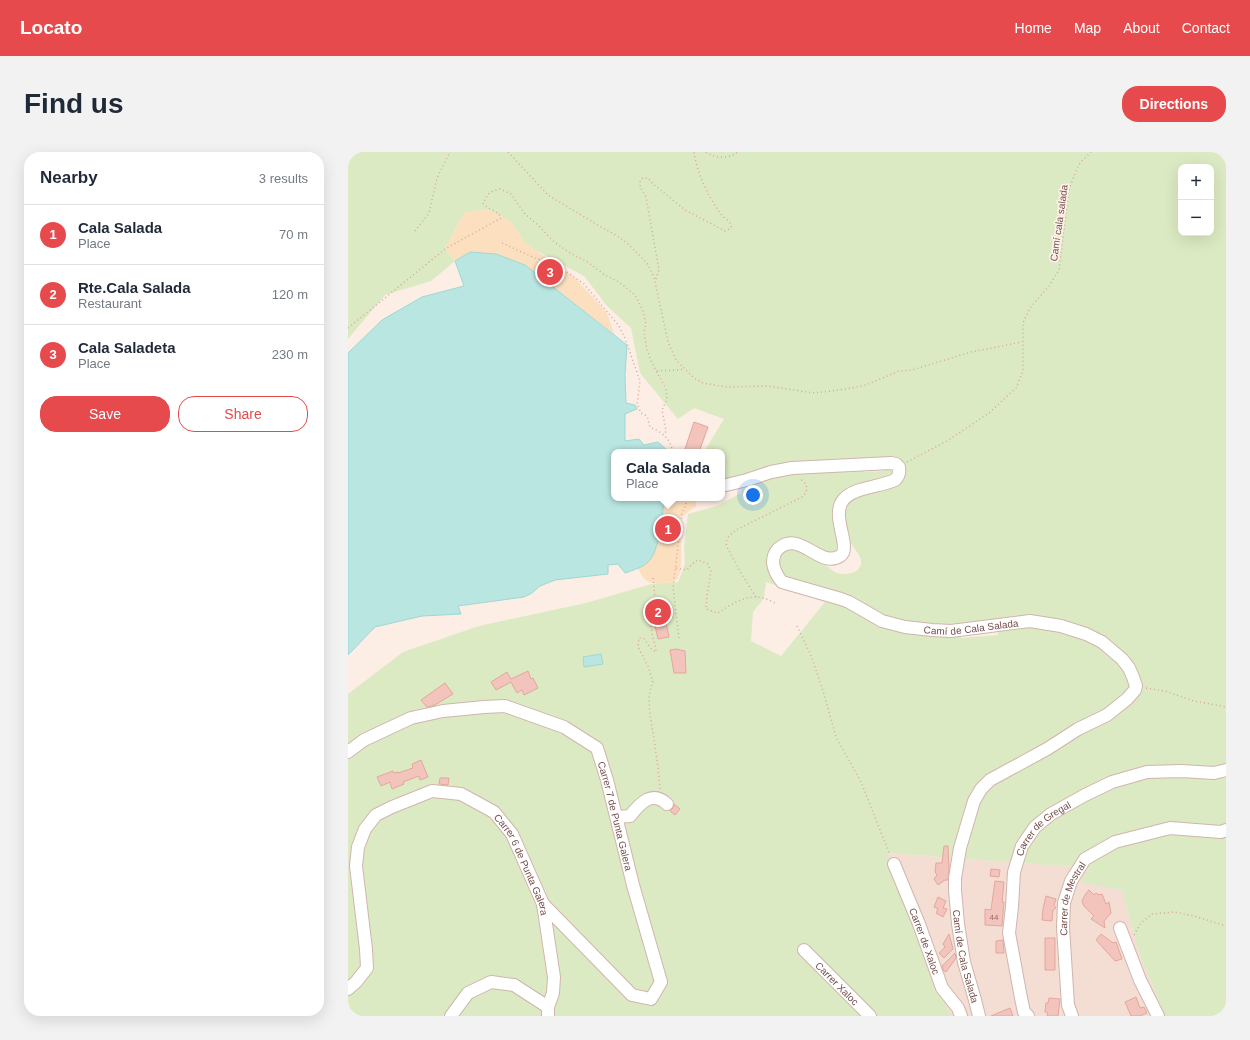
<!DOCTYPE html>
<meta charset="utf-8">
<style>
body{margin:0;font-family:Arial,sans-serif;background:#f2f2f3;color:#1f2937}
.controls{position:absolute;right:12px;top:12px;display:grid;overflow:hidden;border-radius:8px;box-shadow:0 4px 16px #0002}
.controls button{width:36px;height:36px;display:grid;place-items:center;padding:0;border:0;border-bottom:1px solid #e0e1e3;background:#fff;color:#1f2937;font:20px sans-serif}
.you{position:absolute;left:405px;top:343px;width:14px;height:14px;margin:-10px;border:3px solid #fff;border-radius:50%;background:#1a73e8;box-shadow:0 0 0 6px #1a73e833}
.badge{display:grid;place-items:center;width:26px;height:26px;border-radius:50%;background:#e64a4d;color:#fff;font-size:13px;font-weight:700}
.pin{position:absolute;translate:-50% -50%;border:2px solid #fff;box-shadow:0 1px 4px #0006}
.popup{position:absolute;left:263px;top:297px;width:114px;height:52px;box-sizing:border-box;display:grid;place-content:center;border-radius:8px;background:#fff;filter:drop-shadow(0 1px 3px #0005);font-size:13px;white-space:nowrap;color:#747a83}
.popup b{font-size:15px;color:#1f2937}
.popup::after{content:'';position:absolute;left:50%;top:100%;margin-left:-8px;border:8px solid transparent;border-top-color:#fff}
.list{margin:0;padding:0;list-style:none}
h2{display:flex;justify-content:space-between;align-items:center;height:52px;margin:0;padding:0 16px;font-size:17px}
h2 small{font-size:13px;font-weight:400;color:#747a83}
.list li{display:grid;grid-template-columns:26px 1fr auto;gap:12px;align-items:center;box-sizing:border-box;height:60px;padding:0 16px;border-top:1px solid #e0e1e3}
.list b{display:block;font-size:15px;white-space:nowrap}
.list p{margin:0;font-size:13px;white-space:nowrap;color:#747a83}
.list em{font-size:13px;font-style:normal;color:#747a83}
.actions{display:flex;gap:8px;padding:12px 16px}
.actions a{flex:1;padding:9px 0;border:1px solid #e64a4d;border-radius:16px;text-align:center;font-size:14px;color:#e64a4d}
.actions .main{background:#e64a4d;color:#fff}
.map{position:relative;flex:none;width:878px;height:864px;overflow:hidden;border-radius:16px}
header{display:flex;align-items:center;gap:24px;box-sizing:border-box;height:56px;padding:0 20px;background:#e64a4d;color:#fff}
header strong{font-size:19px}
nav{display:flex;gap:22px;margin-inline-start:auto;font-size:14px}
.intro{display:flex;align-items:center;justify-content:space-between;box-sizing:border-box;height:96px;padding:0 24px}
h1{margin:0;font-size:28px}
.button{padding:10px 18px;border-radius:16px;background:#e64a4d;color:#fff;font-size:14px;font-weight:700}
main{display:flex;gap:24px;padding:0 24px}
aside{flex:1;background:#fff;border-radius:16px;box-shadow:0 4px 16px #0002}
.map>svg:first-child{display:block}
</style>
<header>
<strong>Locato</strong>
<nav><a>Home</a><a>Map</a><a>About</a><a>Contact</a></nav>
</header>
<div class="intro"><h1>Find us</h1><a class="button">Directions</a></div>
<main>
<aside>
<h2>Nearby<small>3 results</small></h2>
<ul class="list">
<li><span class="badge">1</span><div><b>Cala Salada</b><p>Place</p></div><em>70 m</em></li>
<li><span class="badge">2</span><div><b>Rte.Cala Salada</b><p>Restaurant</p></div><em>120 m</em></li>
<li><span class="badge">3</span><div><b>Cala Saladeta</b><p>Place</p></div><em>230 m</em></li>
</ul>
<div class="actions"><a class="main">Save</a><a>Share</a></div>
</aside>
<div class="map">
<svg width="878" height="864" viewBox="0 0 878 864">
<rect width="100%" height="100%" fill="#fcede5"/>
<path fill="#f4ddd3" d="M538,701L741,716L732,730L774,737L791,801L817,864H603L563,769Z"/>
<path fill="#dceac3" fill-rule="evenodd" d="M0,0H878V864H817L791,801L774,738L732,730L741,716L539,701L563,769L603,864H0V542L55,500L131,474L238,451L303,432L330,430L337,412L336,395L340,362L369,354L393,341L395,332L374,328V300H356L376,267L346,256L330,267L292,221L283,176L259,154L236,124L187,98L176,90L163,70L138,57L116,61L97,97L107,109L83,129L37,143L0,187ZM833,15H863V81H833ZM536,313V319L516,320V314ZM500,387C503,392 512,403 513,408C515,421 498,424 489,421C483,419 479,413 475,409L499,397ZM418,430L477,450L433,504L403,489L405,460L416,446ZM650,476V483L613,486L612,480Z"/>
<path fill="#fcdfbf" d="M138,57L163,70L176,90L227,126L259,161L266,182L177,113L147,102L122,100L107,109L97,97L116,61Z
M316,346H348V354L329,368V386L333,387C333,398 335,418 329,427C325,432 304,433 299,429C295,426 292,421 290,416L301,410L315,366Z"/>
<path fill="#b9e6e1" stroke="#9fd8d3" d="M122,100L148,102L177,113L279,193L277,223L278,251L287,253L289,257L277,262V289L291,287L296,293L310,290L321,300H266V346H316C315,361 311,401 300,410C294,416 285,418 277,421L270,412L260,413V422L207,428L192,434L184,441L176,445L110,454L113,462L74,464L27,475L0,503V201L34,168L74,145L116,134L107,109Z
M253,502L255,512L236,515L235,505Z"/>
<path fill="#f2c4bc" stroke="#e4a69d" d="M346,270L360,275L351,300H336Z
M315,454L321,485L310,487L303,456Z
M328,497L337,499L338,521H326L322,498Z
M180,519L183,527L185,526L190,536L176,543L174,538L169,541L163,530L148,538L143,530L159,520L163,527Z
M97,531L105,542L87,553L79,555L73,548Z
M73,608L80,625L72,628L71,624L55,630L56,632L44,637L42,630L33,634L29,625L45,619L46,621L50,620V621L65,616L64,612Z
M92,626H101L100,633L91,632Z
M326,652L332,657L327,663L322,659L325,656Z
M596,694H600L601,718L600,728H597L590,733L586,727L589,723L587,720L588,711H594Z
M643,717L652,718L651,725L642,724Z
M647,729L656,730L654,750H656L654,774L637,773V757L643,758Z
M741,738L746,743L748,741L751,743L754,742L758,752L761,750L763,761L756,769L757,776L743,767L746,764L736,754L734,749L737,743Z
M698,744L708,747L706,753L708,756L705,758L704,769L694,768L695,757Z
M590,745L598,749L595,756L599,757L595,765L588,761L590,757L586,755Z
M601,782L605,797L596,806L591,801L597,795L595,792Z
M753,782L765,791L768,790L774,807L767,809L748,788Z
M697,786H707V818H697Z
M655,788L656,801H648V789Z
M607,801L608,806L598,820L595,818L594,814Z
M788,845L792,856L796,855L799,861L792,864H783L777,850Z
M701,846L712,847L710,864H699L700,861L697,860L698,851H700Z
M662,856L665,864H643Z"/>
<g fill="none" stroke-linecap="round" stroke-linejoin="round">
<g stroke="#d0b5ae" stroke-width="14">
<g id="minor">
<path id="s1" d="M374,334L399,328L423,320L444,316L543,311L548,312L551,315C552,320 551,324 547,328C532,335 507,335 496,347C481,363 505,396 492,404C471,417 452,377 430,397C426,401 425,406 425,411C426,418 429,424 434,430L493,447L501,450L534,469L557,475L584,478L603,479L682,469L713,474L738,482L754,490L774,507L781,516L785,525L788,534L787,538L779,547L759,563L730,577L699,597L642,628L633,637L626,649L612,696L607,726V738L610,772L616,810L627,848L631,864"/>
<path id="s2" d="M0,600L16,588L63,566L95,559L136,555L157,554L216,575L249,596L259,628L285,733L313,830L303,847L284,843L195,752"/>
<path d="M269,665L282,664C292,651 304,638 319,652"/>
<path id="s3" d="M546,712L571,772L594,836L610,856L613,864"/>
<path d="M772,776L792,828L810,864"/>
<path id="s4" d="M456,798L522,864"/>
<path id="s5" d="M0,837L8,830L19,816L18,797L8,714L10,695L17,677L28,663L44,655L84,639L113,642L146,660L164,682L195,752L206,825L205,841L200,855V864"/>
<path d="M103,864L120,841L143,830L166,833L200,855"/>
<path id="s6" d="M680,864L676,860L673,846L661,781L664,755L666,720L674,694L687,675L703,662L737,643L764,630L799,620L833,619L866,621L878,618"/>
<path id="s7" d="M724,864L720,853L718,822L715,775L716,751L723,729L737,707L767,690L822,676L873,680L878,678"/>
</g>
</g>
<path stroke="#d7a79f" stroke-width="1.5" stroke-dasharray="1 3" stroke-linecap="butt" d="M160,0L200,43L253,75L266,82L279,91L299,111L306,125L320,190L328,208L346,226L355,231L379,235L420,234L466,241L498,237L518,233L551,219L564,218L623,200L674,190
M358,0C369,7 380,7 390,0
M67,79L81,61L89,26L102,0
M154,91L189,107L203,109L236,132L271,174L277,186L292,229L289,252L293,261L299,264L302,275C316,282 321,285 325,300
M308,127L311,118L298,45C294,38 290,34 293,27L295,26H300L304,31L337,58L377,79L383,76C383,68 376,67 372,61C360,44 349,21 346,0
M0,176L97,97L153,66L151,62L136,53L135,51L140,42L145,39L152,37L163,42L177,62L190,73L205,89L222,101L238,109L257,123L271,130L287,143L295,159L298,172L296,180L299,198L304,211L318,237L319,247L314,258L318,278L317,283
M309,219C318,218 327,219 336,217
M559,310L599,289L641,261L668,236L675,219V171L682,156L701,134L711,118L721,37L731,12L743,0
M328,416L339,418L344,412L350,408L360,412L363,419L359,444L358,457L370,461C383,452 399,442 415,446C419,447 423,449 427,451
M305,426L307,446L301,449C301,460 302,470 304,481C305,488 308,493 308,500L304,498L296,487L291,486L290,495L300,514L305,530C296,550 305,573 307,594C309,608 311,623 312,638
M408,445L393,421L379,395C376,387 382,383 388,378L454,345C462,338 459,331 451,326
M449,474L464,506L476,542L488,585L513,630L542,703
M331,486L325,435L334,361L338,354L337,346
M798,536L817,539L846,549L878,555
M786,783L793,771L804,762L826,760L846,764L878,774"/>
<use href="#minor" stroke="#fff" stroke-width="12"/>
</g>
<g text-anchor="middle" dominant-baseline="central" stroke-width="3.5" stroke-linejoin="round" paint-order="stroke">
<g font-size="8" fill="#946c66">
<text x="646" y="765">44</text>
</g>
<g font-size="10" fill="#754f4a" stroke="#fff2eb">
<text transform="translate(711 71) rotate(-82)">Camí cala salada</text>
<text stroke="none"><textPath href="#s1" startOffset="612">Camí de Cala Salada</textPath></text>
<text stroke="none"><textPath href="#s2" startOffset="339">Carrer 7 de Punta Galera</textPath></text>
<text stroke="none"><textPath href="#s6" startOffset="202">Carrer de Gregal</textPath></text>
<text stroke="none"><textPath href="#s5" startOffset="375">Carrer 6 de Punta Galera</textPath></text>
<text stroke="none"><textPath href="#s7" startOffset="120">Carrer de Mestral</textPath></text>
<text stroke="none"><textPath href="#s3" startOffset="83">Carrer de Xaloc</textPath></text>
<text stroke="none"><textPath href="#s1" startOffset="1165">Camí de Cala Salada</textPath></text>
<text stroke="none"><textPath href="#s4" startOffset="47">Carrer Xaloc</textPath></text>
</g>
</g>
</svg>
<div class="controls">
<button>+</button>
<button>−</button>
</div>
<div class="you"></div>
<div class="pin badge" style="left:320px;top:377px">1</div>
<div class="popup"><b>Cala Salada</b>Place</div>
<div class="pin badge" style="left:310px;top:460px">2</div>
<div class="pin badge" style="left:202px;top:120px">3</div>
</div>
</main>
